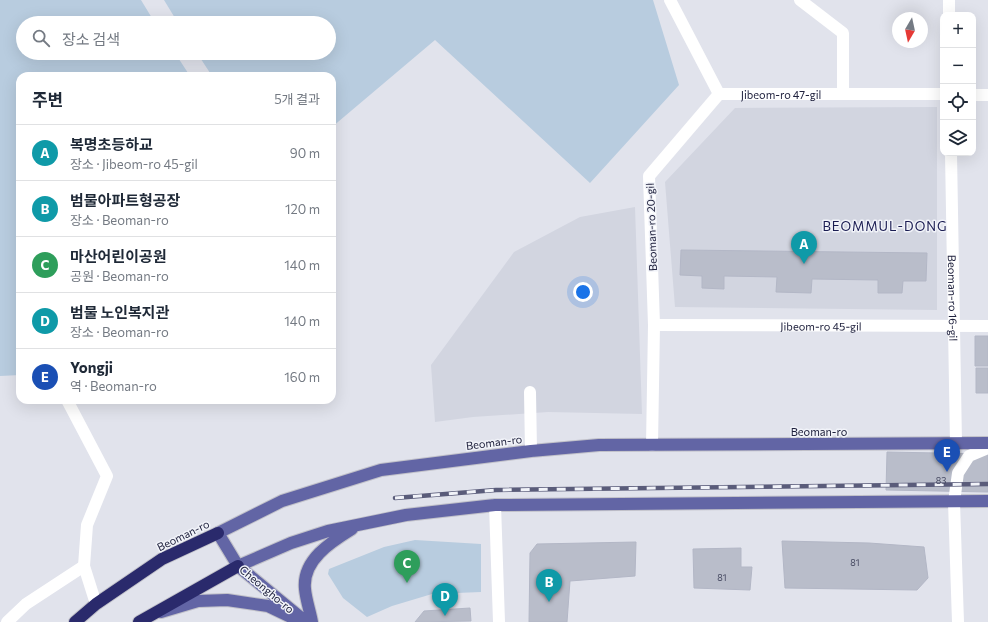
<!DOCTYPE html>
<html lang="ko">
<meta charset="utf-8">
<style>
body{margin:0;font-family:Commissioner,"Noto Sans KR",sans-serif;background:#f6f6f7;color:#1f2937}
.controls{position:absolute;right:12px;top:12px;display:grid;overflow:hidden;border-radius:8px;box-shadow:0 4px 16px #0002}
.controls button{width:36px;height:36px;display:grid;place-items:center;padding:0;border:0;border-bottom:1px solid #e0e1e3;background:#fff;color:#1f2937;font:20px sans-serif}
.compass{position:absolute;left:892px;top:12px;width:36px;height:36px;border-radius:50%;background:#fff;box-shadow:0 4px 16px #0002;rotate:189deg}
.you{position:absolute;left:583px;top:292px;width:14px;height:14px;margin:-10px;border:3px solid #fff;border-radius:50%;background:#1a73e8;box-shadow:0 0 0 6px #1a73e833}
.badge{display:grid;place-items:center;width:26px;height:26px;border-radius:50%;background:#5f8842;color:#fff;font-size:13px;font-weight:700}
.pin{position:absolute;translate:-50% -33px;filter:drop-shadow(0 1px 2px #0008)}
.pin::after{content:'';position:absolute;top:21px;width:14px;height:12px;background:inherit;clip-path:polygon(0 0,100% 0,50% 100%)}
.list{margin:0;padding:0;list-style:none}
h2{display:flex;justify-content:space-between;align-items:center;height:52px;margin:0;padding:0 16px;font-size:17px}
h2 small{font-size:13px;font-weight:400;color:#747a83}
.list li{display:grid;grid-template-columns:26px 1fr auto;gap:12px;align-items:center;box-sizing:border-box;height:56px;padding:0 16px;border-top:1px solid #e0e1e3}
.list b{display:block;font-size:15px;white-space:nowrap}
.list p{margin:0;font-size:13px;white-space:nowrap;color:#747a83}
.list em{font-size:13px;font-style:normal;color:#747a83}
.icon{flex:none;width:22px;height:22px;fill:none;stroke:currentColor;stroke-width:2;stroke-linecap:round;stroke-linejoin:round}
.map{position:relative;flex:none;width:988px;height:622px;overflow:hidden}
.search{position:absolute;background:#fff;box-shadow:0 4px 16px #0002;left:16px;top:16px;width:320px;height:44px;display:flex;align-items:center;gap:10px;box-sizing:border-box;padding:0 14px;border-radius:22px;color:#747a83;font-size:15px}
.panel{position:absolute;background:#fff;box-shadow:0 4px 16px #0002;left:16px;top:72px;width:320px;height:332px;border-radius:12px}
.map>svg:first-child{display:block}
</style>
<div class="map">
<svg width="988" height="622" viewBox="0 0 988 622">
<rect width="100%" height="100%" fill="#e1e3ec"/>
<path fill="#d2d5e0" d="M937,107V310L675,307L665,182L735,108Z
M635,207L642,414L548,412L473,417L435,422L431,365L514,252L580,217Z"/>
<path fill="#b8ccdf" d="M0,0H141L155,23H23V53H175L190,76H20V375L0,376Z
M164,0H653L679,85L590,183L435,40L332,127V76H212L197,53H329V23H178Z
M415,540L481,544V592L432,594L392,606L367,617L343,598L328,574L329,569L384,547Z"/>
<path fill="#b9bdca" stroke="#b3b7c6" d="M681,250L927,253L926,281H903L902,293H878V280L812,279L811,293L776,292L777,277L724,276V289L702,288V276L680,275Z
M975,336H988V366H975Z
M976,368H988V393H976Z
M887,452L988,454V492L886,490Z
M782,541L869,543L924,547L928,578L917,590L785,588Z
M636,542L635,576L570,581L567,622H529L530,553L537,544Z
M741,548V567H752L750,590L694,588L693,549Z
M470,608L471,621L415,622L424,611Z"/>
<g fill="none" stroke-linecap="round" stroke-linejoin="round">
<g stroke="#c1c1c9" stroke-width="14">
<path id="major" d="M238,566L291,543L328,531L406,515L495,505L988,501
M161,612L198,601L227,600L268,606L297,620
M306,622L238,566L218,533L282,501L381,470L531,451L599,445L988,443
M312,622C310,611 306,600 305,589C302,560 331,542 352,529"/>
</g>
<g stroke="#c1c1c9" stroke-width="14">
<path id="highway" d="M75,622L96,604L162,559L218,533
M139,622L238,566"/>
</g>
<g stroke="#fff" stroke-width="12">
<path d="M670,0L719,94"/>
<path d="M800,0L843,33V94"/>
<path d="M949,0V15"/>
<path id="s1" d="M719,94H943"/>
<path d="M973,95H988"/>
<path id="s2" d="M951,153L956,443"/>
<path id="s3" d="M654,325L988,326"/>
<path d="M530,392L531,451"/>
<path d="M67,400L107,476L87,525L84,566L96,604"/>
<path d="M652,445L654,325L649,176L719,94"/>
<path d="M495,505L499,622"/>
<path d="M7,622L26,604L84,566"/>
<path d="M958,622L954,502L958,473L969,456L988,448"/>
</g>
<use href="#major" stroke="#6265a5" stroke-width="12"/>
<use href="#highway" stroke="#2a2a6c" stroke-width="12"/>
<g stroke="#5a5c7a" stroke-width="4.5">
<path id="rail" d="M395,498L496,490L988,484"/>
</g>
<use href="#rail" stroke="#f1f3f9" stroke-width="3" stroke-dasharray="9" stroke-linecap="butt"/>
</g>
<g text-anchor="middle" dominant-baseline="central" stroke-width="3" stroke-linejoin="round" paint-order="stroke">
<g font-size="9" fill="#464961">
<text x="941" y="480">83</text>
<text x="855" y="562">81</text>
<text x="722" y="577">81</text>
</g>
<g font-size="11" fill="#20223e" stroke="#f1f3f9">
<text stroke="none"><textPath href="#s1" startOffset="62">Jibeom-ro 47-gil</textPath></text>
<text transform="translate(651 227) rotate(-92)">Beoman-ro 20-gil</text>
<text stroke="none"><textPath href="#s2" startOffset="145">Beoman-ro 16-gil</textPath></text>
<text stroke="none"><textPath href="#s3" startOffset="167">Jibeom-ro 45-gil</textPath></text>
<text x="819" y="431">Beoman-ro</text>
<text transform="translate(494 442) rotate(-7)">Beoman-ro</text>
<text transform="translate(183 535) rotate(-26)">Beoman-ro</text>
<text transform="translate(267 589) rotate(40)">Cheongho-ro</text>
</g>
<g font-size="13" letter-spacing="1" fill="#1a1c52" stroke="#f1f3f9">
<text x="885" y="226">BEOMMUL-DONG</text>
</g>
</g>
</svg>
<div class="controls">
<button>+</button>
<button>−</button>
<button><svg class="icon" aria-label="locate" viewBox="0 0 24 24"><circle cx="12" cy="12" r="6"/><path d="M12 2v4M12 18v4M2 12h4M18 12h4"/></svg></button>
<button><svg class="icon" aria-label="layers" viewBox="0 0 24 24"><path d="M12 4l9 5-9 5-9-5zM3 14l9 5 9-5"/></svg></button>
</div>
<svg class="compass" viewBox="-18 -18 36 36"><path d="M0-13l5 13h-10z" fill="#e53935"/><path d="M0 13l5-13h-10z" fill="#747a83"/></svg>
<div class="you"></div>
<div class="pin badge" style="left:804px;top:264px;background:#0f9aa8">A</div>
<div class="pin badge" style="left:549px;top:602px;background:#0f9aa8">B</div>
<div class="pin badge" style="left:407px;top:583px;background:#2e9e5b">C</div>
<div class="pin badge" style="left:445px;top:616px;background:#0f9aa8">D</div>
<div class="pin badge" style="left:947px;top:472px;background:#1a4fb4">E</div>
<div class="search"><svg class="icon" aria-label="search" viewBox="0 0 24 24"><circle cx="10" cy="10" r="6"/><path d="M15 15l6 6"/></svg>장소 검색</div>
<section class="panel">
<h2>주변<small>5개 결과</small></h2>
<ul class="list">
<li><span class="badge" style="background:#0f9aa8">A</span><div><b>복명초등하교</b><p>장소 · Jibeom-ro 45-gil</p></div><em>90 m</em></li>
<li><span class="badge" style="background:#0f9aa8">B</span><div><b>범물아파트형공장</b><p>장소 · Beoman-ro</p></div><em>120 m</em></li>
<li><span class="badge" style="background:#2e9e5b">C</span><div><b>마산어린이공원</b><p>공원 · Beoman-ro</p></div><em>140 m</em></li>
<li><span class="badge" style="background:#0f9aa8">D</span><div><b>범물 노인복지관</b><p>장소 · Beoman-ro</p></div><em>140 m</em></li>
<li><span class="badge" style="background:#1a4fb4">E</span><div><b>Yongji</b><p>역 · Beoman-ro</p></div><em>160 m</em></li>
</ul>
</section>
</div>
